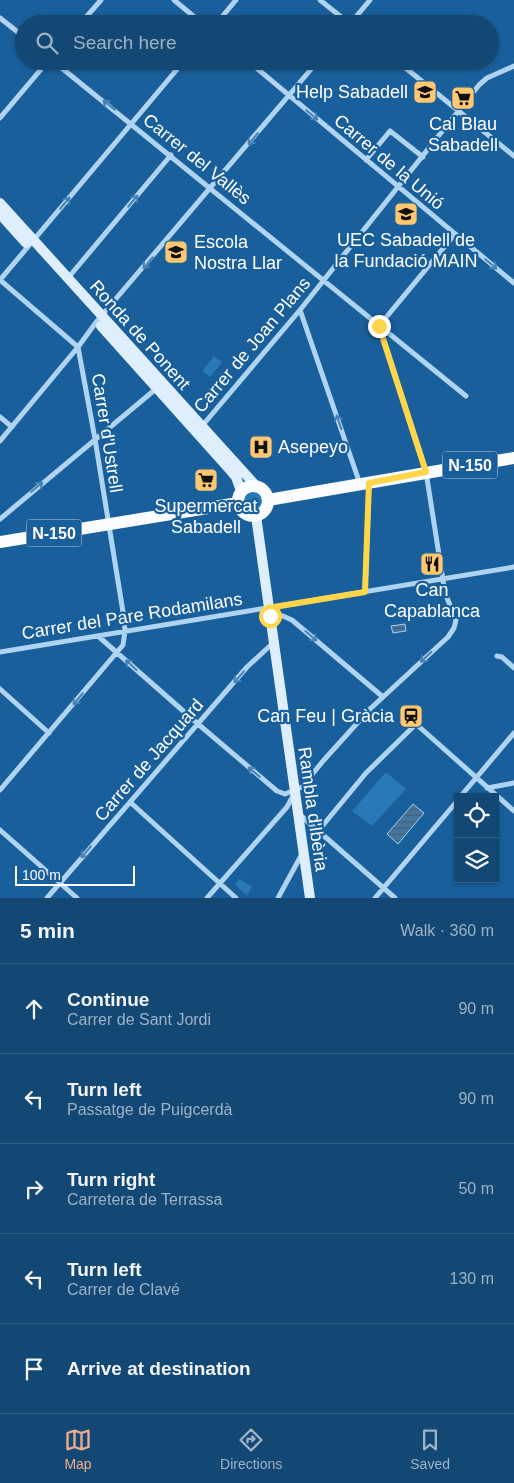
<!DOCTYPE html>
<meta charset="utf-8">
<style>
body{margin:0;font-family:Helvetica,sans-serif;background:#20517c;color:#f1f3f6}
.controls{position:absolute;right:15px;bottom:15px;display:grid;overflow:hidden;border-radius:0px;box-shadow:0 1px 4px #0004}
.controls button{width:45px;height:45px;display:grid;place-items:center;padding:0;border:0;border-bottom:1px solid #325f86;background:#134774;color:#f1f3f6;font:25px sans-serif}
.scale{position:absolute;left:15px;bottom:12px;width:120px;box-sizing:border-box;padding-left:5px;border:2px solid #fff;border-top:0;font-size:14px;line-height:18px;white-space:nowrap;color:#fff;-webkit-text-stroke:4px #195f9b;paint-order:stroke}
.stop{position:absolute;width:15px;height:15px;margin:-11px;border:4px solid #ffd54a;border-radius:50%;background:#fff}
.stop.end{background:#ffd54a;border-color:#fff;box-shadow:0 1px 5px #0008}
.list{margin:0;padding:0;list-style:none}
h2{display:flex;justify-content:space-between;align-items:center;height:65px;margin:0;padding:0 20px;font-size:21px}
h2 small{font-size:16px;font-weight:400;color:#9db2c5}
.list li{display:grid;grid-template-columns:32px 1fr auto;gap:15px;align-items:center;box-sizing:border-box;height:90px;padding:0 20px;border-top:1px solid #325f86}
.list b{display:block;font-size:19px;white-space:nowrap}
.list p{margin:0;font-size:16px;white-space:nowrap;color:#9db2c5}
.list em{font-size:16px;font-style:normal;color:#9db2c5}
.icon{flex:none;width:28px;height:28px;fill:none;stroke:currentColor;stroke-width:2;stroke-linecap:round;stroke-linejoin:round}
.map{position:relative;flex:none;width:514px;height:898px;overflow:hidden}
.search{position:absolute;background:#134774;box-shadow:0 1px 4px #0004;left:15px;right:15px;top:15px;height:55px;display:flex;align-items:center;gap:12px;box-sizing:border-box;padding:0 18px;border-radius:28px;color:#9db2c5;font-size:19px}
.sheet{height:515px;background:#134774}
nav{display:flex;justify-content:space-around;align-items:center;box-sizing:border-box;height:70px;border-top:1px solid #325f86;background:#134774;font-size:14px;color:#9db2c5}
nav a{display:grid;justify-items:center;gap:2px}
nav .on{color:#eead8d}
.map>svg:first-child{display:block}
</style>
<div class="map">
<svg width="514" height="898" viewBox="0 0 514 898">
<defs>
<pattern id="water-rules" width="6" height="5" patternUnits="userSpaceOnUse" patternTransform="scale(1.25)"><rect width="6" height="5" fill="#44759e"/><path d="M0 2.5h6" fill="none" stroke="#485e71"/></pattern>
</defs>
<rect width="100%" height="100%" fill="#195f9b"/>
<path fill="#2978b7" d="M214,356L222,362L210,377L202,371Z
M238 503a15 15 0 1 1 30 0a15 15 0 1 1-30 0Z
M386,772L406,789L372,826L352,811Z
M239,879L252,886L247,896L235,884Z"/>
<path fill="url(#water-rules)" stroke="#a2d1f3" d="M405,624L406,631L393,633L391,626Z
M413,804L424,813L398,844L387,834Z"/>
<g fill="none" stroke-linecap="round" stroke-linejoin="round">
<path stroke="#afd4f1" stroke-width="5" d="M174,0L203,24
M320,0L350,24
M0,18L24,37
M80,24L101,0
M216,24L236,0
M350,24L370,0
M53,61L466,396
M248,61L514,283
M397,61L514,156
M0,118L48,61
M366,160L390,131L423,157
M68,278L171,155
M0,280L184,61
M0,280L78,347
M300,310L360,484
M379,326L455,234
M0,417L12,427
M202,426L300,310L479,85L487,78L514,66
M0,441L78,347L97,321L318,61
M0,519L157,388
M365,591L369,485
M270,616H283L292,620L383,697
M98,636L198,724L277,791L285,794L302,787L323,761L370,709L448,637L454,628L456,620L445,593L426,472L379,326
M0,652L514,567
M497,656L502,657L514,668
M0,689L49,733
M487,788L514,783
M0,790L123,645L125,631L123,612L95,439L78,347
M460,797L514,733
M130,802L236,898
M299,814L395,898
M0,830L77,898
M319,830L366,773L416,724L514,811
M47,898L247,667L273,643
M207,898L287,807L294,794
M278,898L303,852
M375,898L458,800"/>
<path stroke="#deeefc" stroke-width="10" d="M0,203L257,487
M0,214L26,243
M101,326L231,471L236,477L241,491
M256,516L310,898"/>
<path stroke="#fafcff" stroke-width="12" d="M238 501a15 15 0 1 1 30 0a15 15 0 1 1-30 0Z
M268,500L514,458
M0,542L238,503"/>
</g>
<defs><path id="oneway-shaft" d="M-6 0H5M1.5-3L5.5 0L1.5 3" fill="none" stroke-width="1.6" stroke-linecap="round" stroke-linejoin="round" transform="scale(1.25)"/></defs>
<g stroke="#4682b5">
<use href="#oneway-shaft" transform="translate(109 105) rotate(-142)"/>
<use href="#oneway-shaft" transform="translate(312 115) rotate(40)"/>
<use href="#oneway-shaft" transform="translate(253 139) rotate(130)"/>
<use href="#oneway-shaft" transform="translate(133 201) rotate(-50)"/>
<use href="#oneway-shaft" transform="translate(65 203) rotate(-50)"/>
<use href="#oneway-shaft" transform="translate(148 263) rotate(130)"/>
<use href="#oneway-shaft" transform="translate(491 264) rotate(40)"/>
<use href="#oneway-shaft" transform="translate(339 422) rotate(-109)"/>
<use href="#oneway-shaft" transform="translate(37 487) rotate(-40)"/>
<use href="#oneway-shaft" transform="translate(311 636) rotate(41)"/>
<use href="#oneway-shaft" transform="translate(426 657) rotate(137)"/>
<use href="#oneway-shaft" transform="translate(131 665) rotate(-138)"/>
<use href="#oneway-shaft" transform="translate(239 677) rotate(131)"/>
<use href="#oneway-shaft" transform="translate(78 699) rotate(130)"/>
<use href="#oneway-shaft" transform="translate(254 772) rotate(-140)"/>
<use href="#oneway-shaft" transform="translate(86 852) rotate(131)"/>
</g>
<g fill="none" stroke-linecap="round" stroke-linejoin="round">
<path stroke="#ffd54a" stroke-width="6" d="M270,616L268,608L365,592L369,483L426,472L379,326"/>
</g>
<defs>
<g id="school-square" transform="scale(1.25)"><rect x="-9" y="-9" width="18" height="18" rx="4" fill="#ffc770" stroke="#195f9b"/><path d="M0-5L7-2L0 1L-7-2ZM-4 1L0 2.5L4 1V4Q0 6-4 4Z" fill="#111"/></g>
<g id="supermarket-square" transform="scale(1.25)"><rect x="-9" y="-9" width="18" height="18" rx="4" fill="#ffc770" stroke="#195f9b"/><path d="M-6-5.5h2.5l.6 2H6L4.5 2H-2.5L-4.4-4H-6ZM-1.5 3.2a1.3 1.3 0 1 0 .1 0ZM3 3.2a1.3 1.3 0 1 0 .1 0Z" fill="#111"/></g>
<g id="hospital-square" transform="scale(1.25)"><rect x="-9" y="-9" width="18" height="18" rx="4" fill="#ffc770" stroke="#195f9b"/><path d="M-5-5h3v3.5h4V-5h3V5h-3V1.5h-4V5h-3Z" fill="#111"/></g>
<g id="restaurant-square" transform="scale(1.25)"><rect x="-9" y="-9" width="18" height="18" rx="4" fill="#ffc770" stroke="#195f9b"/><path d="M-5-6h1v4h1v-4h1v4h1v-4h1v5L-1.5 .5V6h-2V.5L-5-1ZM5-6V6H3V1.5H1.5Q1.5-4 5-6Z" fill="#111"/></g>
<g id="station-square" transform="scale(1.25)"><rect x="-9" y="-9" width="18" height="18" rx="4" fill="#ffc770" stroke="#195f9b"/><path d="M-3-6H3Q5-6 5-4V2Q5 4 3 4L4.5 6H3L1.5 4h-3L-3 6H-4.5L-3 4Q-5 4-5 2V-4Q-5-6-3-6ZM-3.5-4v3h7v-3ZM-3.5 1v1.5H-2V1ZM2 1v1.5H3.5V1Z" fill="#111"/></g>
</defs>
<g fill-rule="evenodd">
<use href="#school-square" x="425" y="92"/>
<use href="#supermarket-square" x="463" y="98"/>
<use href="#school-square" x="406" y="214"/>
<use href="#school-square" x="176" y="252"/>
<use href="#hospital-square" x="261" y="447"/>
<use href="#supermarket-square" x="206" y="480"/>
<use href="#restaurant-square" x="432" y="564"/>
<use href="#station-square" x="411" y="716"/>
</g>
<g text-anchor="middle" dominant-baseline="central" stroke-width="4.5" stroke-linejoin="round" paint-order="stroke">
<g fill="#195f9b" stroke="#bacfe1" stroke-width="1">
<rect x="442.5" y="451.5" width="55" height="27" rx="4"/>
<rect x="26.5" y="519.5" width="55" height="27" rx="4"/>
</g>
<g font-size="16" font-weight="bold" fill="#fff">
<text x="470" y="465">N-150</text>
<text x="54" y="533">N-150</text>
</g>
<g font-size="18" fill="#fff" stroke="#195f9b">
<text x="408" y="92" text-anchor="end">Help Sabadell</text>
<text x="463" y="124">Cal Blau<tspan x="463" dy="21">Sabadell</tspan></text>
<text x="406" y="240">UEC Sabadell de<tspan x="406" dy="21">la Fundació MAIN</tspan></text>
<text x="194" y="242" text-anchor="start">Escola<tspan x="194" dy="21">Nostra Llar</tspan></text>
<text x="278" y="447" text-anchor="start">Asepeyo</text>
<text x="206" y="506">Supermercat<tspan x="206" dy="21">Sabadell</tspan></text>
<text x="432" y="590">Can<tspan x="432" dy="21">Capablanca</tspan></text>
<text x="394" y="716" text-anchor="end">Can Feu | Gràcia</text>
</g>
<g font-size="18" fill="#fff" stroke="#195f9b">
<text transform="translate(197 159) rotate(39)">Carrer del Vallès</text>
<text transform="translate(389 162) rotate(40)">Carrer de la Unió</text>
<text transform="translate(140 335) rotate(48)">Ronda de Ponent</text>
<text transform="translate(252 345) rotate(-50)">Carrer de Joan Plans</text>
<text transform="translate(107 433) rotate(81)">Carrer d'Ustrell</text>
<text transform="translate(132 616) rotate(-9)">Carrer del Pare Rodamilans</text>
<text transform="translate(149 760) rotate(-49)">Carrer de Jacquard</text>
<text transform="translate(313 809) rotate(82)">Rambla d'Ibèria</text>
</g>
</g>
</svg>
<div class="controls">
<button><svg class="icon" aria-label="locate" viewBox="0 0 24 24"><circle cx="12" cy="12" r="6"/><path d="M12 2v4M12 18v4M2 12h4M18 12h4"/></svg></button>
<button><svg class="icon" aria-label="layers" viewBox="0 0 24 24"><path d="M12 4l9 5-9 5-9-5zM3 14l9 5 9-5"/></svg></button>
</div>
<div class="scale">100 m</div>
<div class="stop" style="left:270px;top:616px"></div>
<div class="stop end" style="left:379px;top:326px"></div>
<div class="search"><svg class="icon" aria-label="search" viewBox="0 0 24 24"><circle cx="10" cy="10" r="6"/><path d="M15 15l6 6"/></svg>Search here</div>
</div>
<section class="sheet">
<h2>5 min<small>Walk · 360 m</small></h2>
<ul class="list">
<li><svg class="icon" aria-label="ahead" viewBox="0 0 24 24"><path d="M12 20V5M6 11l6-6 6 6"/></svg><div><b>Continue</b><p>Carrer de Sant Jordi</p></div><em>90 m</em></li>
<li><svg class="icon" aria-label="left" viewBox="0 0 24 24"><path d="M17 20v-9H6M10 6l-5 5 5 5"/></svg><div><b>Turn left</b><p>Passatge de Puigcerdà</p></div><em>90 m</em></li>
<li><svg class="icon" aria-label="right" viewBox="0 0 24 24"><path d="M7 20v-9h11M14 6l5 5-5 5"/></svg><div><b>Turn right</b><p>Carretera de Terrassa</p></div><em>50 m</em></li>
<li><svg class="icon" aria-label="left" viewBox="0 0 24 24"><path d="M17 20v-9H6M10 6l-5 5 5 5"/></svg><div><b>Turn left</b><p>Carrer de Clavé</p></div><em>130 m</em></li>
<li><svg class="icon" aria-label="arrive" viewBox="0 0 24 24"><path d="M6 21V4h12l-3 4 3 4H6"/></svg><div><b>Arrive at destination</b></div></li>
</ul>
</section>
<nav>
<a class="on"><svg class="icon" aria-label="map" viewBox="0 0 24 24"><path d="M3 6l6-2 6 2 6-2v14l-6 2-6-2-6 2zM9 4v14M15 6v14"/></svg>Map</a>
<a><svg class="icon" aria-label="directions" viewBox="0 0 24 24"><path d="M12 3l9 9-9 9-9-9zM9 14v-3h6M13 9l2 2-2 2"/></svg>Directions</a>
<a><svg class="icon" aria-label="saved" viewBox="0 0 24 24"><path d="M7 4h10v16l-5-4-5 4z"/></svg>Saved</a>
</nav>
